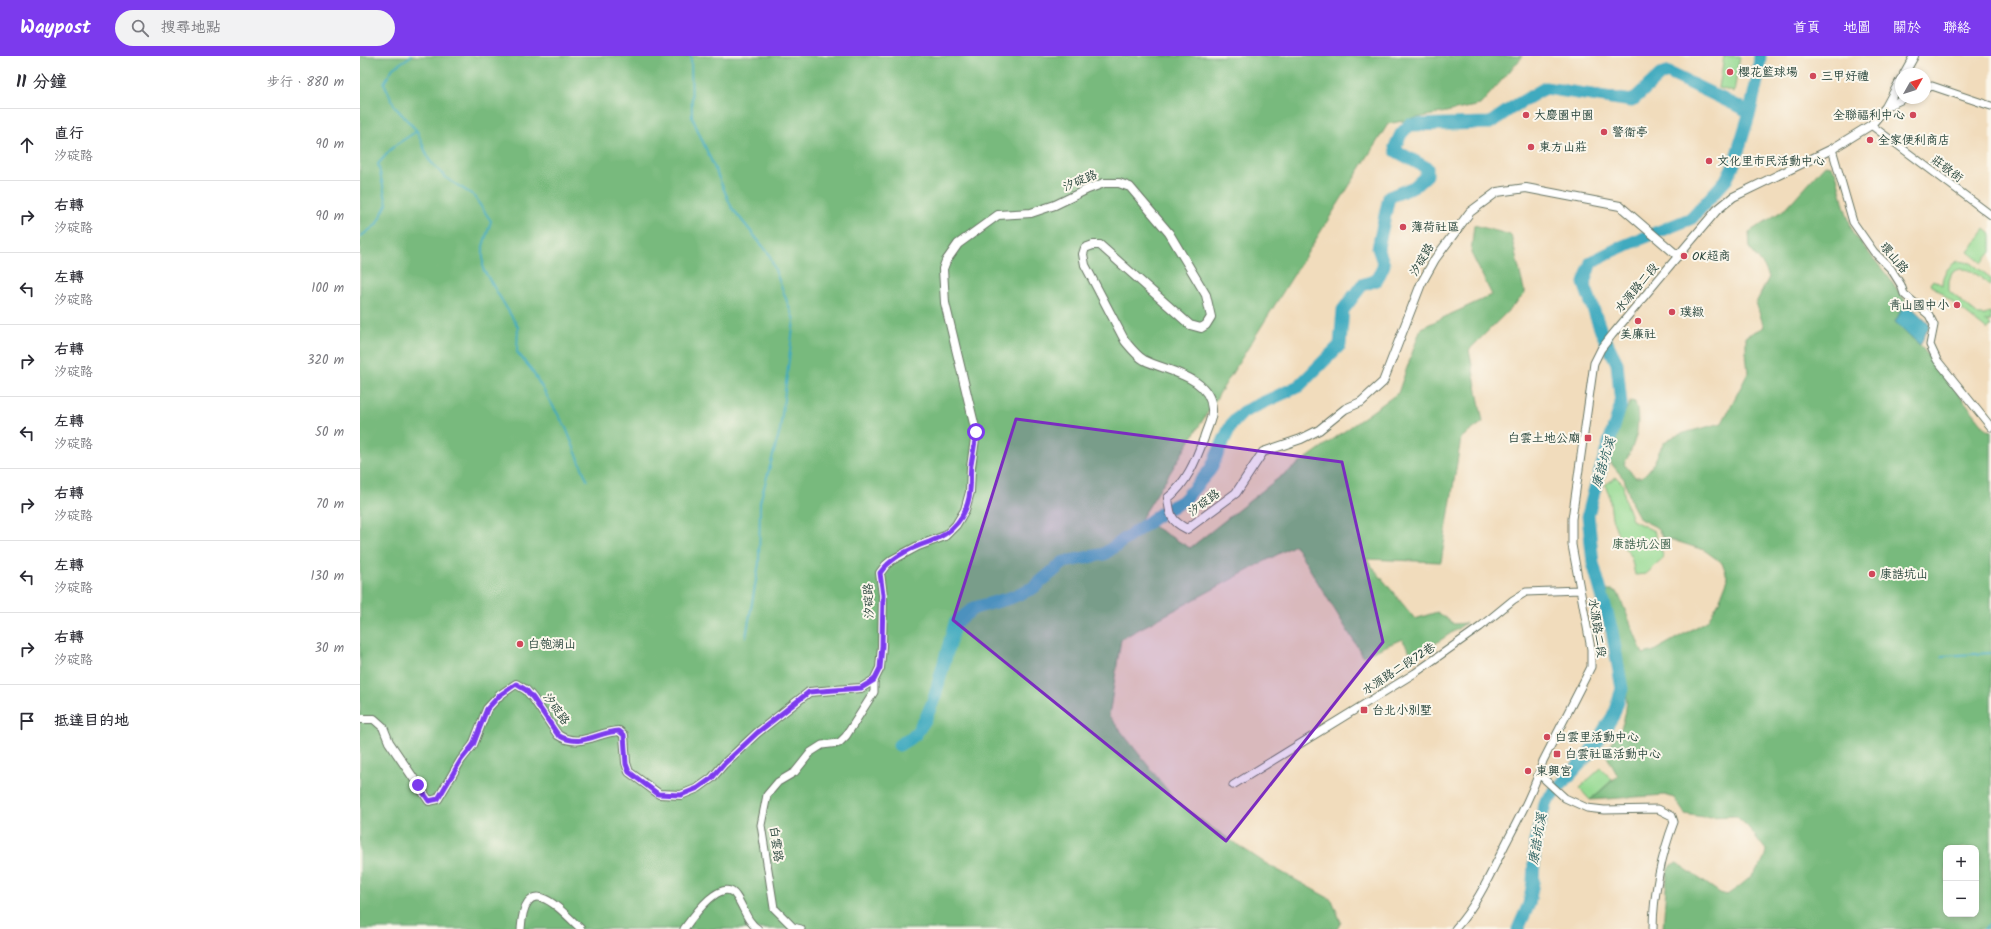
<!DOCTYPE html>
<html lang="zh-TW">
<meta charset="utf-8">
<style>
body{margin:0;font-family:Kalam,"LXGW WenKai TC",sans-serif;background:#f2f2f3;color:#2b2b33}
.controls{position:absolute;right:12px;bottom:12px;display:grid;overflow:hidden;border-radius:8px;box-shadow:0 2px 6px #0003}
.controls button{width:36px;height:36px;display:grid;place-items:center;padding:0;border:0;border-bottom:1px solid #e1e1e2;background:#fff;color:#2b2b33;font:20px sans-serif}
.compass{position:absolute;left:1535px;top:12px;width:36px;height:36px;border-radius:50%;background:#fff;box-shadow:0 2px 6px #0003;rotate:51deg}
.stop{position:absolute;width:12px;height:12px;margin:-9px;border:3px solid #7c3aed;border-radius:50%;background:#fff}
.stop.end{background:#7c3aed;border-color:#fff;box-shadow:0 1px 4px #0008}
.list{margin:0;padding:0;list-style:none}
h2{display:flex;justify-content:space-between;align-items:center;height:52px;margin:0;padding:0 16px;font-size:17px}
h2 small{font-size:13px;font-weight:400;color:#7c7c81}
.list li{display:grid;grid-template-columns:26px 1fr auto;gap:12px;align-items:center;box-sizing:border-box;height:72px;padding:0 16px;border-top:1px solid #e1e1e2}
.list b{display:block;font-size:15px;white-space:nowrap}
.list p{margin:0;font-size:13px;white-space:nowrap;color:#7c7c81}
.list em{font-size:13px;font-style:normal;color:#7c7c81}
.icon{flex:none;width:22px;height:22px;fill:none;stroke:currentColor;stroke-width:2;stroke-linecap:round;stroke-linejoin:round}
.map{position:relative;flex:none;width:1631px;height:873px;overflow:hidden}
header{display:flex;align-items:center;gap:24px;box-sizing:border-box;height:56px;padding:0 20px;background:#7c3aed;color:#fff}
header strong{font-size:19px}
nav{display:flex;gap:22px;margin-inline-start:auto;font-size:14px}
.search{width:280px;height:36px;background:#f2f2f3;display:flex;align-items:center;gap:10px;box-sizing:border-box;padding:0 14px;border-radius:22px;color:#7c7c81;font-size:15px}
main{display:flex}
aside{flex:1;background:#fff}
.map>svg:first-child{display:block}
</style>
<header>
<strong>Waypost</strong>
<div class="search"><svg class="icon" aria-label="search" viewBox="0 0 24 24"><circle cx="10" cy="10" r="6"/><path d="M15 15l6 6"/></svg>搜尋地點</div>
<nav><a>首頁</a><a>地圖</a><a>關於</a><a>聯絡</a></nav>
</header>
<main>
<aside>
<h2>11 分鐘<small>步行 · 880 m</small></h2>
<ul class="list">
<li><svg class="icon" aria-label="ahead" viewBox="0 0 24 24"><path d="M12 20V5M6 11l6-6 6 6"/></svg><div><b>直行</b><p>汐碇路</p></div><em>90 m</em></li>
<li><svg class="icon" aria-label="right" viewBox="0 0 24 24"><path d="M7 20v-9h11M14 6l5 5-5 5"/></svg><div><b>右轉</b><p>汐碇路</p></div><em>90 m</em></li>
<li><svg class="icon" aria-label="left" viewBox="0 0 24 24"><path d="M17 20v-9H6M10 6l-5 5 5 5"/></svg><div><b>左轉</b><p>汐碇路</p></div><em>100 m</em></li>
<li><svg class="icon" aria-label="right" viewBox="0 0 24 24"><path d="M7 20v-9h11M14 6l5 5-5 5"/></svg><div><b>右轉</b><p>汐碇路</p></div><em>320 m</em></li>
<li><svg class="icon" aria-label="left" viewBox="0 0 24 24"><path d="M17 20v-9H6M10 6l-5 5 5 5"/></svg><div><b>左轉</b><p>汐碇路</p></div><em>50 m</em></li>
<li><svg class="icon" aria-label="right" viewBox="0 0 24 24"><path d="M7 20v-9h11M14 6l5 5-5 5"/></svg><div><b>右轉</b><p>汐碇路</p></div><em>70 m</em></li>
<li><svg class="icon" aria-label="left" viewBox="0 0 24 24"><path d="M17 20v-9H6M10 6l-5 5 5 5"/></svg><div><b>左轉</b><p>汐碇路</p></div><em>130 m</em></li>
<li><svg class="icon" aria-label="right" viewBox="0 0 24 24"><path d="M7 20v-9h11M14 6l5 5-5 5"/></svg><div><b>右轉</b><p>汐碇路</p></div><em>30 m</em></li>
<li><svg class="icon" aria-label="arrive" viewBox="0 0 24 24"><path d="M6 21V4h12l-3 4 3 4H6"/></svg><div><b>抵達目的地</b></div></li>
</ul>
</aside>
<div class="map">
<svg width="1631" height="873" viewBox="0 0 1631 873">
<rect width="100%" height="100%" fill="#fbf7ec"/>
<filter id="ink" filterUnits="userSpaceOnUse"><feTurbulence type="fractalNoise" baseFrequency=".025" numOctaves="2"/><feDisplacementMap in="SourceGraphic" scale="8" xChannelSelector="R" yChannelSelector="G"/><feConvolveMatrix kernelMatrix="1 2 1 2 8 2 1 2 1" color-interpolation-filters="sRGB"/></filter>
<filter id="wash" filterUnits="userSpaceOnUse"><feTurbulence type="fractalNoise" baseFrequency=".012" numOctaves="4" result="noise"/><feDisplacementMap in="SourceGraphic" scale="16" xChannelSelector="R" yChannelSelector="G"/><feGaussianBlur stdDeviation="0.9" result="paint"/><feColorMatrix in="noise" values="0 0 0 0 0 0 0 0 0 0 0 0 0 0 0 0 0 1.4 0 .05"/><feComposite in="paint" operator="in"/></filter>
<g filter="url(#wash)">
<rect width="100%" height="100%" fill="#f1dcbc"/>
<path fill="#96da93" stroke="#5a8c64" d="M1364,0H1380L1374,36L1359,32Z
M1625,173L1631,178V196L1622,207L1608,196Z
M1598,205L1611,207L1631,222V230C1619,221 1608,207 1592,216L1589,225V235L1618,259H1625L1631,256V265H1625L1631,269L1627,274L1570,228L1573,224L1582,229C1582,218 1588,210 1598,205Z
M1256,421L1263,428L1265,445L1272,464L1294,475L1304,502L1286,518L1275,519L1271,500L1262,489L1252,462L1249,438L1245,429Z
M1241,712L1252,724L1230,744L1219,732Z"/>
<path fill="#78ba7d" stroke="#4c7c58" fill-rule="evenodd" d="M0,0H1163L1120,49L1028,68L781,463L830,492L916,424L1038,337L1061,272L1132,239L1111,197L1114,169L1151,179L1165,238L1109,294L1123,366L1101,382L1081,506L1006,503L1055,563L1077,556L1094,568L1106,567L1054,602L1042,583L1003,600L935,489L761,583L749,660L815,744L849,770L905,807L972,844L981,866L977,873H0Z
M1465,109L1471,110L1476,117L1484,149L1493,177L1530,223L1546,246L1535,266L1560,289L1627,374L1631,375V873H1303L1307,818C1309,811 1310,808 1317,807L1360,837L1367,839C1382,829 1404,813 1406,794L1387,770L1376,760L1343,761L1325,758L1314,742L1305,739L1230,744L1258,720L1244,695C1248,690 1254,684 1258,678C1279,643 1257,580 1247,543V534H1253L1258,537L1283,598L1292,596L1347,565L1359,546L1368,523L1362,507L1344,494L1303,481L1296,471L1280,463L1272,448L1264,423L1250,406L1263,359L1271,345L1275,346C1282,368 1275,389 1264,408L1275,421H1282C1296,409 1295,401 1304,387C1310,378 1350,371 1362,367L1388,317L1386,297V280L1404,271L1396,247L1409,221L1404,210L1390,193L1389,176L1425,153ZM1586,792H1616V858H1586Z"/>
<path fill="#3faabf" stroke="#2f747a" d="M1546,246L1570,269L1560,289L1535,266Z"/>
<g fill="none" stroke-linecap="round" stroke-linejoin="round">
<path stroke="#3faabf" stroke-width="2" d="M51,0L33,12L24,27L35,51L57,75L69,104L86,122L113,139L131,165L123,190V213L158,271L157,296L171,313L206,372L227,424
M331,0L332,61L372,152L409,198L434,264L420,374L400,446L399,507L386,581
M0,181L16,169L27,148L18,108L34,90L57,75
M1582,600L1631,597
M1624,873L1631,866"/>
<path stroke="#3faabf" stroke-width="13" d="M539,689L555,679L565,664L574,643L595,567L614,552L650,542L673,532L704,506L744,498L803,456L824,444L850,414L871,369L883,356L939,330L980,289L983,254L1002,229L1017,224L1024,209L1018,192L1029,141L1054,131L1067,119V112L1036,95L1035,91L1041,78L1049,69L1130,67L1153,51L1185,32L1272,45L1300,19L1307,16L1390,56
M1158,873L1169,848L1173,826L1175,785L1186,745L1228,699L1253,660L1262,633L1252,575L1233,507L1228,459L1235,432L1261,348L1257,307L1241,275L1224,227L1231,206L1261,191L1332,162L1366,124L1374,108L1390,56L1398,20L1400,0"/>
</g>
</g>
<g filter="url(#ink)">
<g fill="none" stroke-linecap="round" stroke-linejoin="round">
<g stroke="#687564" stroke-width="9">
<path id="minor" d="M1565,33L1572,30L1631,50
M1526,51L1545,42
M1511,69L1631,159
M1472,93L1493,166L1514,196L1531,213L1541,229L1544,238L1569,259L1574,269L1570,289L1577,304L1631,371
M1179,718L1205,742L1227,752L1244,754L1298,753L1312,760L1314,766C1302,797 1293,839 1293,873
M873,729L1055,617L1120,571L1153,544L1166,536L1219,534
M161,873C165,813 199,852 221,873
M324,873C332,862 362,819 376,840C384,851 386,865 398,873
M441,873L433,871L414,852L401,769L407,739L418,726L435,716L451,696L462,689L479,687L486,680L514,636V624
M1095,873C1117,849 1131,817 1145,789C1159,762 1174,734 1183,705L1231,611V593L1212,489V463L1234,307L1241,293L1252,279L1318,200"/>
</g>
<g stroke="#687564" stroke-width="10">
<path id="tertiary" d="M1544,18L1554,0
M0,663H14L23,671L29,686L69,745L78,743L101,704L113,689L127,653L140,639L156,628L166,634L173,642L198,679C219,693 237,676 259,675L264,679L266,707L269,716L299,738L321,739L338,732L352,722L364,708L397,677L449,636L501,632L514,624L520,612L522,590L523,539L520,517L526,509L532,504L558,490L585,480L596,469L605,454L610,436L611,411L616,376L585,247L583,213L586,205L598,188L638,159L671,157L695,149L728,133L744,127H759L770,131L809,177L846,239L851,261L846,269L841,272L830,269L740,189H733L725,192L723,198L725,209L765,285C770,291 777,300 784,304C808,316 850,320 852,353C853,362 846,374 844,382C836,404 826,428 808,442C810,460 811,465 827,473L876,437L903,396L941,383L959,374L985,353L1001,346L1023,326L1061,228L1075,203L1110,156L1137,136L1166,132L1260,150L1318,200L1357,154L1373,141L1472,93L1511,69L1526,51L1541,23"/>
</g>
<use href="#minor" stroke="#fff" stroke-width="7"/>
<use href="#tertiary" stroke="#fff" stroke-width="8"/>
</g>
</g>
<g fill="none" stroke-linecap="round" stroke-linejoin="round" filter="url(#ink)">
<path stroke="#7c3aed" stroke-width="5" d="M58,729L69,745L78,743L101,704L113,689L127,653L140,639L156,628L166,634L173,642L198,679C220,693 237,676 259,675L264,679L266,708L269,716L298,738L321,739L338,732L352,722L364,708L397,677L449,636L501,632L514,624L520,612L522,590L523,539L520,517C531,501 551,492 569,486C592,478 608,460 610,434C611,426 610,417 611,409C613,398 615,387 616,376"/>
</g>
<path fill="#7b2cbf" fill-opacity="0.2" stroke="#7b2cbf" stroke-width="3" stroke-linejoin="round" d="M656,363L982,406L1023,586L866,785L593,564Z"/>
<g fill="#d1495b" stroke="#fbf7ec" stroke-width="1.5">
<circle cx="1370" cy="16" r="4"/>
<circle cx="1453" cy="20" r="4"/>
<circle cx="1166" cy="59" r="4"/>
<circle cx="1553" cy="59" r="4"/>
<circle cx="1244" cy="76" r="4"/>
<circle cx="1510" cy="84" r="4"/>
<circle cx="1171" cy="91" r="4"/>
<circle cx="1349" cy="105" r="4"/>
<circle cx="1043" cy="171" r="4"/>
<circle cx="1324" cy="200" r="4"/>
<circle cx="1597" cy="249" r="4"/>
<circle cx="1312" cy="256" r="4"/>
<circle cx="1278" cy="265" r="4"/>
<rect x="1224" y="378" width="8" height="8" rx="2"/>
<circle cx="1512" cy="518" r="4"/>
<circle cx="160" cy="588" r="4"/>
<rect x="1000" y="650" width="8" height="8" rx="2"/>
<circle cx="1187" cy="681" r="4"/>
<rect x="1193" y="694" width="8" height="8" rx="2"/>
<circle cx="1168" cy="715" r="4"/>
</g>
<g text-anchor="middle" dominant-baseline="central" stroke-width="4" stroke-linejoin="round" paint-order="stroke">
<g font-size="12" fill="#1f3d34" stroke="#fbf7ec" text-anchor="start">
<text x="1378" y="16">櫻花籃球場</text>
<text x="1461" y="20">三甲好禮</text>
<text x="1174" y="59">大慶園中園</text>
<text x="1545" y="59" text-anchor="end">全聯福利中心</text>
<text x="1252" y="76">警衛亭</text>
<text x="1518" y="84">全家便利商店</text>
<text x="1179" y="91">東方山莊</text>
<text x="1357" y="105">文化里市民活動中心</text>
<text x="1051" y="171">薄荷社區</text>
<text x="1332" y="200">OK超商</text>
<text x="1589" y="249" text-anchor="end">青山國中小</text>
<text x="1320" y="256">璞緻</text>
<text x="1278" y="278" text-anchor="middle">美廉社</text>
<text x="1220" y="382" text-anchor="end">白雲土地公廟</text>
<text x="1520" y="518">康誥坑山</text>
<text x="168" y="588">白匏湖山</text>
<text x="1012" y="654">台北小別墅</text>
<text x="1195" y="681">白雲里活動中心</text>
<text x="1205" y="698">白雲社區活動中心</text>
<text x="1176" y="715">東興宮</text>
</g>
<g font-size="12" fill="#1f3d34" stroke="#fbf7ec">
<text transform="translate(1587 113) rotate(37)">莊敬街</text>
<text transform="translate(720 125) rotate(-23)">汐碇路</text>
<text transform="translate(1534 202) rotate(50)">環山路</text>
<text transform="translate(1062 204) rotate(-60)">汐碇路</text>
<text transform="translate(1277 232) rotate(-50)">水源路二段</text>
<text transform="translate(844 447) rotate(-37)">汐碇路</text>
<text transform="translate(509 545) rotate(-92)">汐碇路</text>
<text transform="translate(1237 572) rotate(81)">水源路二段</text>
<text transform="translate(1039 613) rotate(-33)">水源路二段72巷</text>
<text transform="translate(196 653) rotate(54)">汐碇路</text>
<text transform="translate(416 788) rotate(82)">白雲路</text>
</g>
<g font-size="12" fill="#375c47" stroke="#fbf7ec">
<text x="1282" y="488">康誥坑公園</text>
</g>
<g font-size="13" font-style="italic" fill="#295e5e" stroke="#fbf7ec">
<text transform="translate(1244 407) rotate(-73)">康誥坑溪</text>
<text transform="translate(1178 783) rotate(-80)">康誥坑溪</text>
</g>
</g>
</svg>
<div class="controls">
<button>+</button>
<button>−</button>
</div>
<svg class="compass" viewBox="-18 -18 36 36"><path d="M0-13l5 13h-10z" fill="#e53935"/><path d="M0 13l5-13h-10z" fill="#7c7c81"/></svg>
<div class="stop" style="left:616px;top:376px"></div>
<div class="stop end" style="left:58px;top:729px"></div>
</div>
</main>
